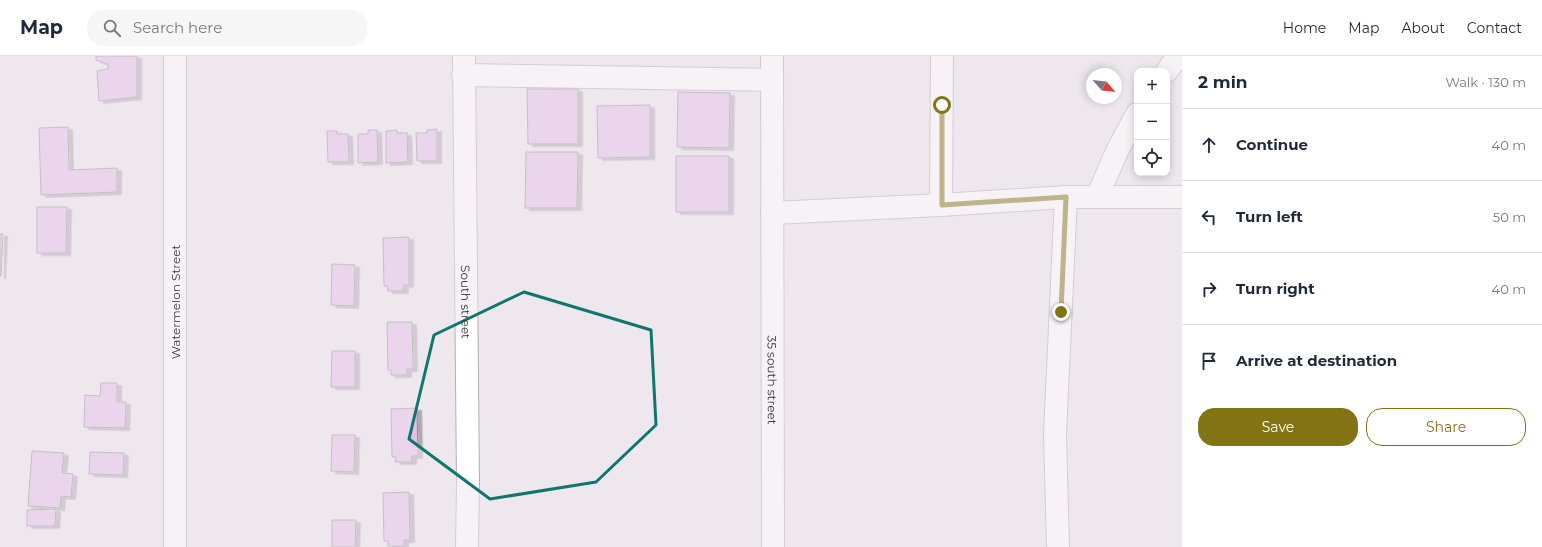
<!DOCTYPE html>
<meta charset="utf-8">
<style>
body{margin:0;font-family:Montserrat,sans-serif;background:#f6f6f7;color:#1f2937}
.controls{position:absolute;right:12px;top:12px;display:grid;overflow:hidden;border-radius:8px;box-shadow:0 2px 10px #0003}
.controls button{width:36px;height:36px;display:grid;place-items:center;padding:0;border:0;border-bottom:1px solid #e0e1e3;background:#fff;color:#1f2937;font:20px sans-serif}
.compass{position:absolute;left:1086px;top:12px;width:36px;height:36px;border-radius:50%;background:#fff;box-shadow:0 2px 10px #0003;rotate:117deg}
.stop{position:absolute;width:12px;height:12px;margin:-9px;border:3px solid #827314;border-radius:50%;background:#fff}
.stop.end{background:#827314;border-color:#fff;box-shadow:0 1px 4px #0008}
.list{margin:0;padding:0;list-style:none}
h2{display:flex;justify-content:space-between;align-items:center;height:52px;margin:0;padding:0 16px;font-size:17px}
h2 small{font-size:13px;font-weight:400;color:#747a83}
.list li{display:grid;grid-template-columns:26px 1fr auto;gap:12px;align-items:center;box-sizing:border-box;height:72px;padding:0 16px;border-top:1px solid #e0e1e3}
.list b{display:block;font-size:15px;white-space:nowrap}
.list em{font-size:13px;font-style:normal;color:#747a83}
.actions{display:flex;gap:8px;padding:12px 16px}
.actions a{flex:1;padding:9px 0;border:1px solid #827314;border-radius:16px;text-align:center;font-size:14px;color:#827314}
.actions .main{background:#827314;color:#fff}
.icon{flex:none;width:22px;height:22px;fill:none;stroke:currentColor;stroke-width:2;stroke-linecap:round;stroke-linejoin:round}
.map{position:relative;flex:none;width:1182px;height:491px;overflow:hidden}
header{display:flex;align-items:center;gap:24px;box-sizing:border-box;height:56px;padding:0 20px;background:#fff;border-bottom:1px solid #e0e1e3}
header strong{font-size:19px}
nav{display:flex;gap:22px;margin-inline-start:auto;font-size:14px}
.search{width:280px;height:36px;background:#f6f6f7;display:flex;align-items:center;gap:10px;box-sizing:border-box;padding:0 14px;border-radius:16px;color:#747a83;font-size:15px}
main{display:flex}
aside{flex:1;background:#fff}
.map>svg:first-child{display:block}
</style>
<header>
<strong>Map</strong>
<div class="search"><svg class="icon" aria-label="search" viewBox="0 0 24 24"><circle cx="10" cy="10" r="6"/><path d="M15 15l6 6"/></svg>Search here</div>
<nav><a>Home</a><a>Map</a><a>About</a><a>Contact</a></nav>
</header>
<main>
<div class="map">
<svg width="1182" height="491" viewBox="0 0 1182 491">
<defs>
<filter id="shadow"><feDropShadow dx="4.5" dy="2.5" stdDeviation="0" flood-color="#0004"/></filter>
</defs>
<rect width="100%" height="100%" fill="#eee8ee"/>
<path fill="#e5bee9" stroke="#948e94" filter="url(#shadow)" d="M96,0H137V41L99,45L97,15L108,13V8L96,4Z
M527,33H578V88H528Z
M678,36L730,37L729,92L677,91Z
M650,49V101L598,102L597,50Z
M68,71L69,114L117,112V136L41,139L39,72Z
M437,73V105H417L416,77H427V74Z
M368,74H377L378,106L358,107V78H368Z
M397,74V77H407L408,106L386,107V75Z
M327,75H337V78H348L349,106H328Z
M526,96H578L577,152H525Z
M676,100H729V156H676Z
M37,151H67L66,197H37Z
M0,178H3L1,220H0Z
M409,181V229H404V235H388L387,230H384L383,182Z
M332,208L355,209L354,250L331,249Z
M387,266H412L413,313H407V319H391V314H388Z
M332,295H355V331H331Z
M101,327H117V346H126L125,372L84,371L85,339L100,340Z
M417,352L418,400H412V406H395L396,401H392L391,353Z
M332,379H355L354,416L331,415Z
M32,395L64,397L62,417L73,418L71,441L61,440L60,452L28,450Z
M90,396L124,397L123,419L89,418Z
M409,436L410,484H404V490H388V485H384L383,437Z
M56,453L55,470H27V454Z
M332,464H356L355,491H332Z"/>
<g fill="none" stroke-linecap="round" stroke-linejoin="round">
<g stroke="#b3adb4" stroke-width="24">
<g id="minor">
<path id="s1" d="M464,0L468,428L467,491"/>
<path id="s2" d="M772,0L773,491"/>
<path d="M1167,15L1178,0"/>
<path d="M463,19L772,24"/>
<path d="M1097,141L1118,93L1137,58"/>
<path d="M941,149L942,0"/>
<path d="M772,157L941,149L1066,141H1182"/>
<path d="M175,491V0"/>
<path d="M1058,491L1055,378L1066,141"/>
</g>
</g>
<use href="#minor" stroke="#fff" stroke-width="22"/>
</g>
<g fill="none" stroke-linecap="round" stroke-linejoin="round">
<path stroke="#827314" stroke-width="5" d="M942,49V149L1066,141L1061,256"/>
</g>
<path d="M0 0H1182V491H0ZM524,236L651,274L656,369L596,426L490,443L409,383L434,279Z" fill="#eee8ee" fill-opacity=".55" fill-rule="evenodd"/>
<path fill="none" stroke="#0f766e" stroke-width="3" stroke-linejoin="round" d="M524,236L651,274L656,369L596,426L490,443L409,383L434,279Z"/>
<g text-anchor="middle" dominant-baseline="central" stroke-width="3" stroke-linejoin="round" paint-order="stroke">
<g font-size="12" fill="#383638" stroke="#fbf5fc">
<text stroke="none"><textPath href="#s1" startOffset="246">South street</textPath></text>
<text transform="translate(175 246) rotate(-90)">Watermelon Street</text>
<text stroke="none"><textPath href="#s2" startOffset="324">35 south street</textPath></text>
</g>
</g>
</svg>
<div class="controls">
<button>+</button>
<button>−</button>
<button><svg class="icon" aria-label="locate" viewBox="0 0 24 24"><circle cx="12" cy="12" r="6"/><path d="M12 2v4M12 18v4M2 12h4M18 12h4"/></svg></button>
</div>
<svg class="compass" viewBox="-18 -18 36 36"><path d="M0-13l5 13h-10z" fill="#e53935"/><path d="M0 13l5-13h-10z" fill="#747a83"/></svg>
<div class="stop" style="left:942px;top:49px"></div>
<div class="stop end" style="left:1061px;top:256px"></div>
</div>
<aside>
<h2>2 min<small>Walk · 130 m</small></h2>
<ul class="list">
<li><svg class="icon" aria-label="ahead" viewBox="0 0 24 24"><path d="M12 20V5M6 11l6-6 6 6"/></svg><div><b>Continue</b></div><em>40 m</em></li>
<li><svg class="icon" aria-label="left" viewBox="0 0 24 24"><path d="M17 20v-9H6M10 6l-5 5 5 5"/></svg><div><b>Turn left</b></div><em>50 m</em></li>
<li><svg class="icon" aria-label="right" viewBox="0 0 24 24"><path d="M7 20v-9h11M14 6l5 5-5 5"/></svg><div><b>Turn right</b></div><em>40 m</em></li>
<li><svg class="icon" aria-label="arrive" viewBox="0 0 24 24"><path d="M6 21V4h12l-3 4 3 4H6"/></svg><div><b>Arrive at destination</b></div></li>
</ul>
<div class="actions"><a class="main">Save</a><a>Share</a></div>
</aside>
</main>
